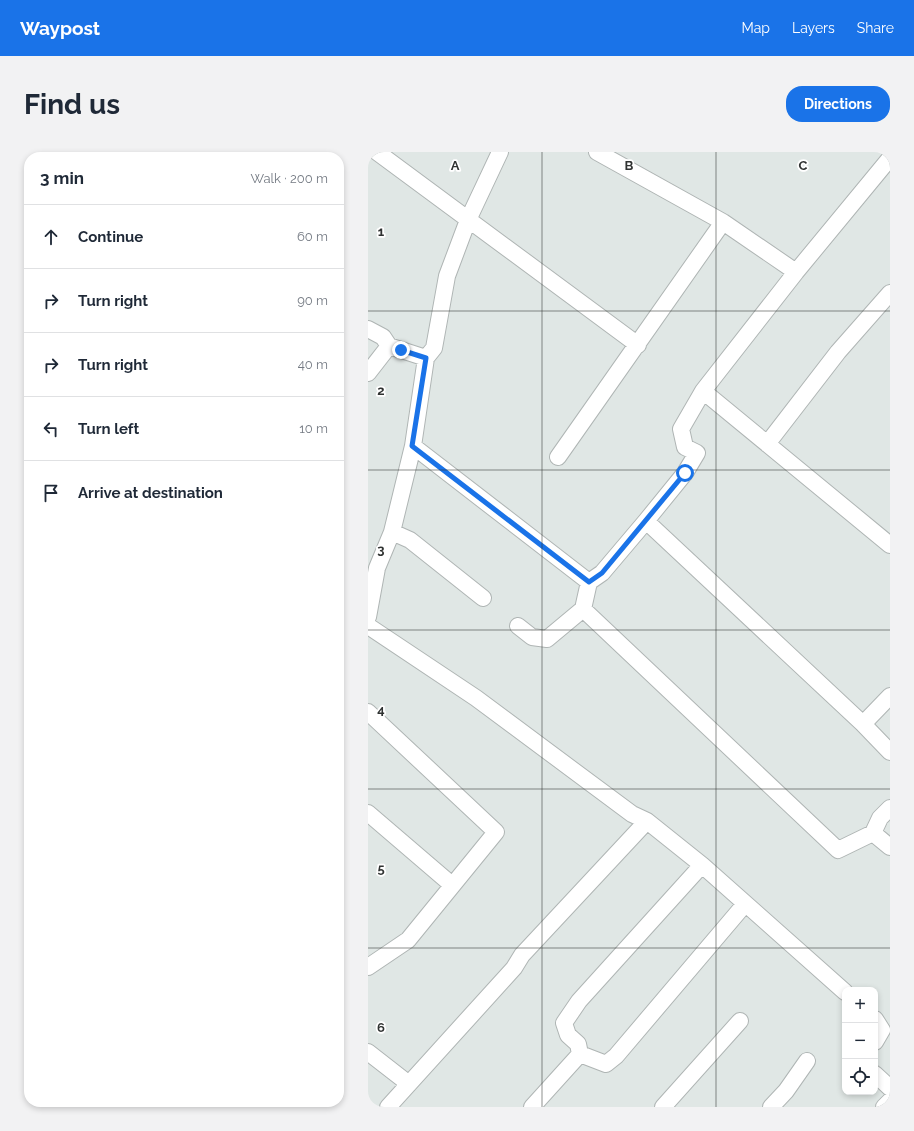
<!DOCTYPE html>
<meta charset="utf-8">
<style>
body{margin:0;font-family:Raleway,sans-serif;background:#f2f2f3;color:#1f2937}
.controls{position:absolute;right:12px;bottom:12px;display:grid;overflow:hidden;border-radius:8px;box-shadow:0 2px 6px #0003}
.controls button{width:36px;height:36px;display:grid;place-items:center;padding:0;border:0;border-bottom:1px solid #e0e1e3;background:#fff;color:#1f2937;font:20px sans-serif}
.stop{position:absolute;width:12px;height:12px;margin:-9px;border:3px solid #1a73e8;border-radius:50%;background:#fff}
.stop.end{background:#1a73e8;border-color:#fff;box-shadow:0 1px 4px #0008}
.list{margin:0;padding:0;list-style:none}
h2{display:flex;justify-content:space-between;align-items:center;height:52px;margin:0;padding:0 16px;font-size:17px}
h2 small{font-size:13px;font-weight:400;color:#747a83}
.list li{display:grid;grid-template-columns:26px 1fr auto;gap:12px;align-items:center;box-sizing:border-box;height:64px;padding:0 16px;border-top:1px solid #e0e1e3}
.list b{display:block;font-size:15px;white-space:nowrap}
.list em{font-size:13px;font-style:normal;color:#747a83}
.icon{flex:none;width:22px;height:22px;fill:none;stroke:currentColor;stroke-width:2;stroke-linecap:round;stroke-linejoin:round}
.map{position:relative;flex:none;width:522px;height:955px;overflow:hidden;border-radius:16px}
header{display:flex;align-items:center;gap:24px;box-sizing:border-box;height:56px;padding:0 20px;background:#1a73e8;color:#fff}
header strong{font-size:19px}
nav{display:flex;gap:22px;margin-inline-start:auto;font-size:14px}
.intro{display:flex;align-items:center;justify-content:space-between;box-sizing:border-box;height:96px;padding:0 24px}
h1{margin:0;font-size:28px}
.button{padding:10px 18px;border-radius:16px;background:#1a73e8;color:#fff;font-size:14px;font-weight:700}
main{display:flex;gap:24px;padding:0 24px}
aside{flex:1;background:#fff;border-radius:16px;box-shadow:0 2px 6px #0003}
.map>svg:first-child{display:block}
</style>
<header>
<strong>Waypost</strong>
<nav><a>Map</a><a>Layers</a><a>Share</a></nav>
</header>
<div class="intro"><h1>Find us</h1><a class="button">Directions</a></div>
<main>
<aside>
<h2>3 min<small>Walk · 200 m</small></h2>
<ul class="list">
<li><svg class="icon" aria-label="ahead" viewBox="0 0 24 24"><path d="M12 20V5M6 11l6-6 6 6"/></svg><div><b>Continue</b></div><em>60 m</em></li>
<li><svg class="icon" aria-label="right" viewBox="0 0 24 24"><path d="M7 20v-9h11M14 6l5 5-5 5"/></svg><div><b>Turn right</b></div><em>90 m</em></li>
<li><svg class="icon" aria-label="right" viewBox="0 0 24 24"><path d="M7 20v-9h11M14 6l5 5-5 5"/></svg><div><b>Turn right</b></div><em>40 m</em></li>
<li><svg class="icon" aria-label="left" viewBox="0 0 24 24"><path d="M17 20v-9H6M10 6l-5 5 5 5"/></svg><div><b>Turn left</b></div><em>10 m</em></li>
<li><svg class="icon" aria-label="arrive" viewBox="0 0 24 24"><path d="M6 21V4h12l-3 4 3 4H6"/></svg><div><b>Arrive at destination</b></div></li>
</ul>
</aside>
<div class="map">
<svg width="522" height="955" viewBox="0 0 522 955">
<rect width="100%" height="100%" fill="#e0e7e5"/>
<g fill="none" stroke-linecap="round" stroke-linejoin="round">
<g stroke="#afb5b4" stroke-width="18">
<path id="minor" d="M9,0L270,193
M428,120L522,6
M0,177L15,185L21,194L58,206
M0,221L21,194
M335,239L522,393
M399,292L470,200L522,141
M45,294L221,430
M190,305L355,70
M278,369L495,572L522,600
M24,380L42,388L115,446
M215,457L470,698L505,681L512,666L522,656
M0,465L9,416L24,380L45,294L58,206L66,196L79,124L100,68L132,0
M0,474L108,546L264,662L279,669L334,713L477,840
M150,474L164,485L179,487L215,457L221,430L234,421L278,369L317,321L329,301L317,295L313,277L335,239L428,120L355,70L229,0
M0,560L128,680L40,788L0,815
M495,572L522,544
M0,661L84,733
M505,681L522,695
M507,867L514,878L507,890
M0,900L41,932
M212,902L210,892L200,883L196,871L211,849L334,713
M212,902L238,912L248,904L377,752
M507,922L522,936
M20,955L146,816L154,803L279,669
M164,955L212,902
M295,955L372,869
M403,955L418,939L439,909
M516,955L522,949"/>
</g>
<use href="#minor" stroke="#fff" stroke-width="16"/>
</g>
<g fill="none" stroke-linecap="round" stroke-linejoin="round">
<path stroke="#1a73e8" stroke-width="5" d="M33,198L58,206L44,294L221,430L234,421L317,321"/>
</g>
<path fill="none" stroke="#303332" stroke-width="1" stroke-opacity="0.55" d="M174,0V955M348,0V955M0,159H522M0,318H522M0,478H522M0,637H522M0,796H522"/>
<g font-size="13" text-anchor="middle" font-weight="bold" fill="#303332" stroke="#fff" stroke-width="3.5" stroke-linejoin="round" paint-order="stroke">
<text x="87" y="18">A</text>
<text x="261" y="18">B</text>
<text x="435" y="18">C</text>
<text x="13" y="84">1</text>
<text x="13" y="243">2</text>
<text x="13" y="402">3</text>
<text x="13" y="562">4</text>
<text x="13" y="721">5</text>
<text x="13" y="880">6</text>
</g>
</svg>
<div class="controls">
<button>+</button>
<button>−</button>
<button><svg class="icon" aria-label="locate" viewBox="0 0 24 24"><circle cx="12" cy="12" r="6"/><path d="M12 2v4M12 18v4M2 12h4M18 12h4"/></svg></button>
</div>
<div class="stop" style="left:317px;top:321px"></div>
<div class="stop end" style="left:33px;top:198px"></div>
</div>
</main>
